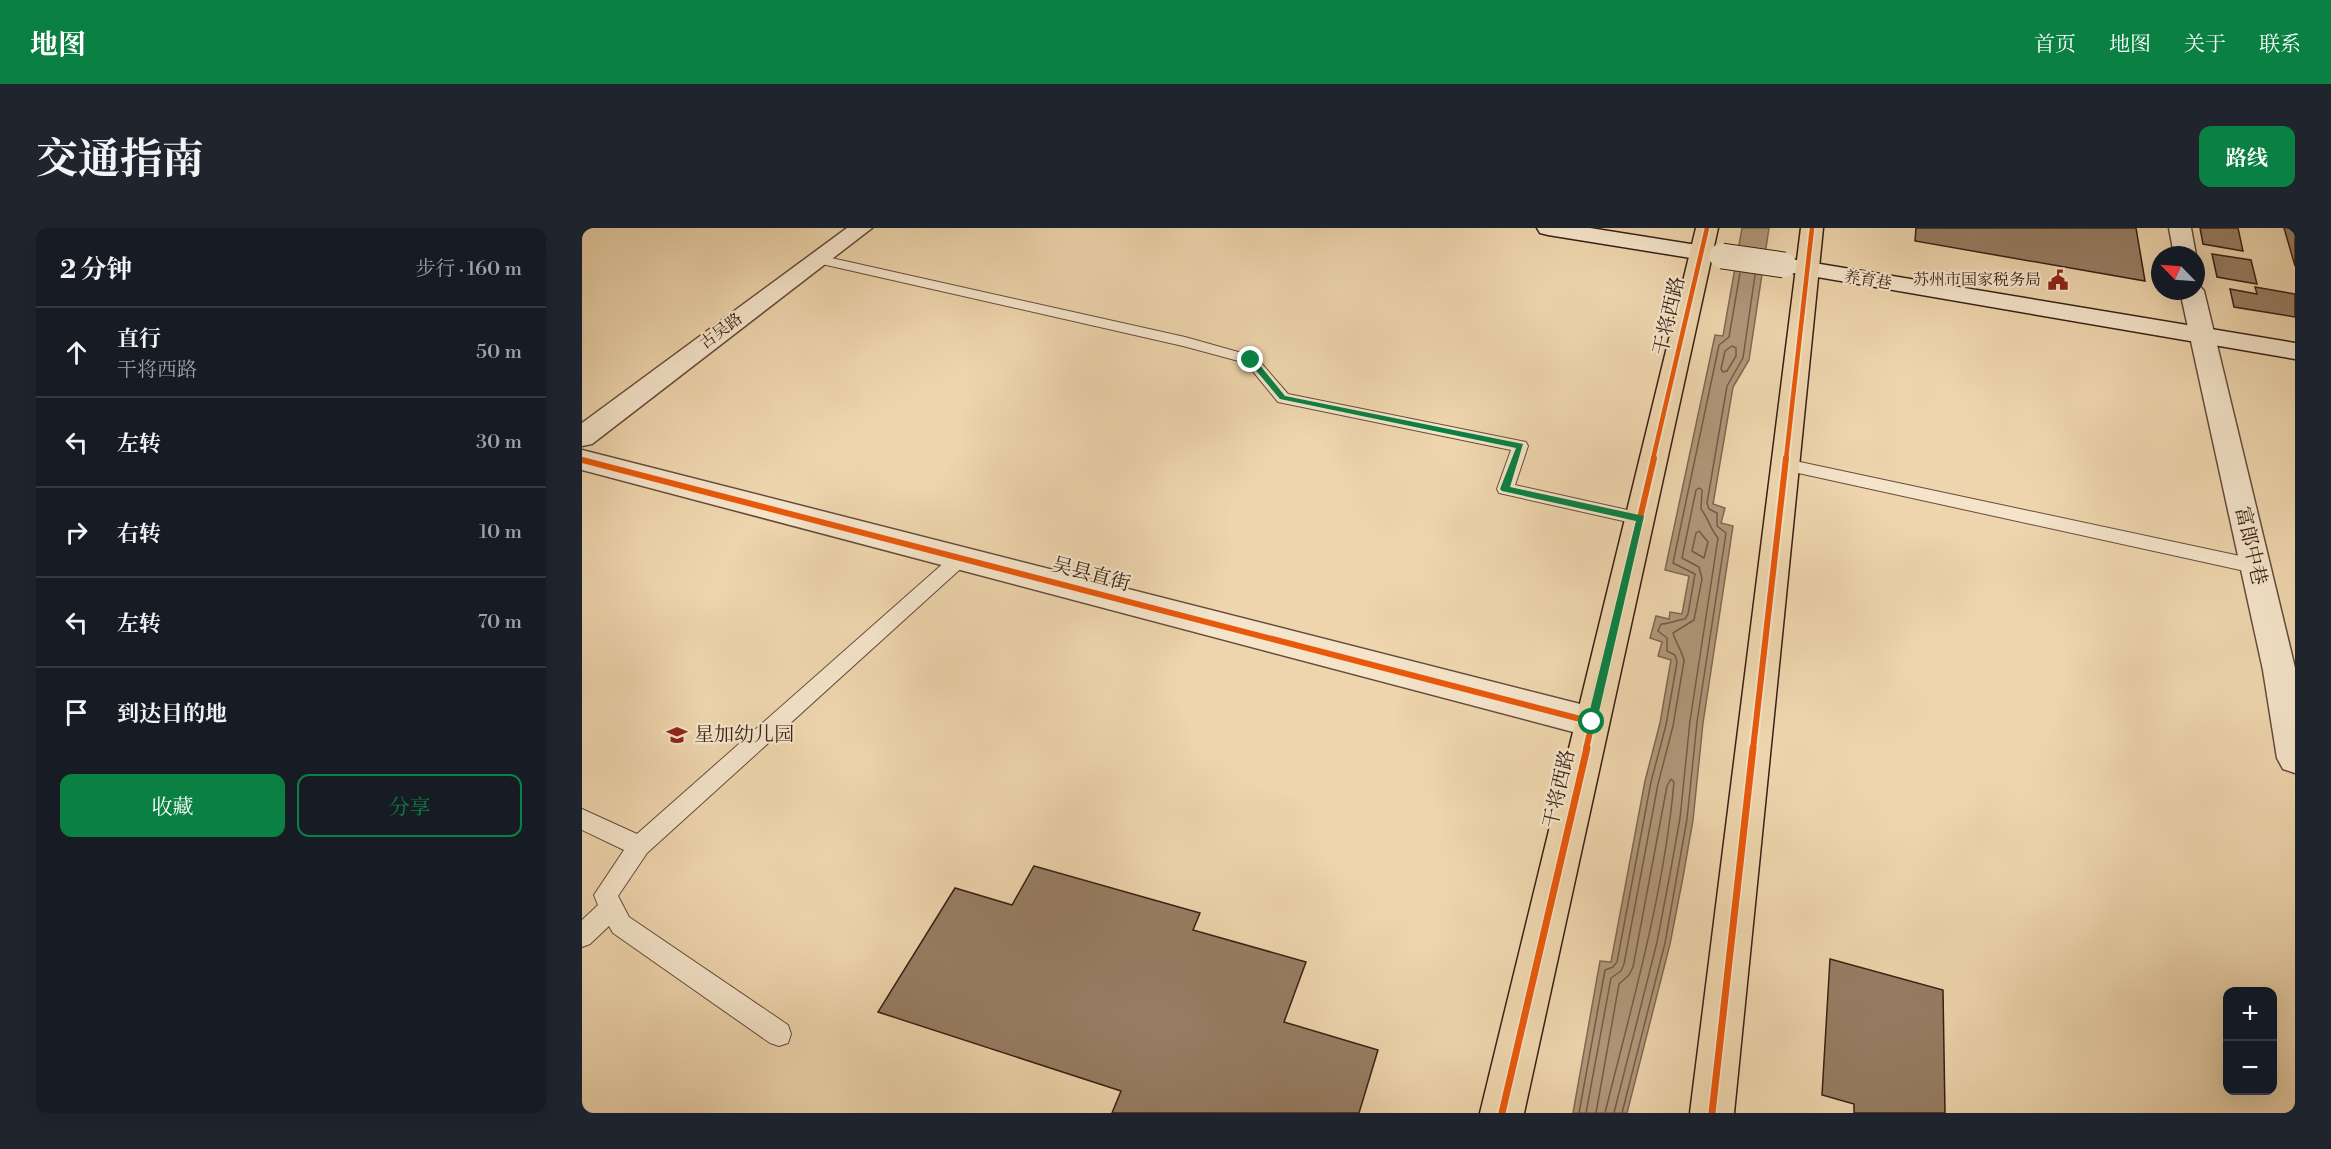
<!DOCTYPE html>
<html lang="zh">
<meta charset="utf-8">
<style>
body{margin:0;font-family:"Libre Bodoni","Noto Serif SC",serif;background:#20242c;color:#f1f3f6}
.controls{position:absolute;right:18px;bottom:18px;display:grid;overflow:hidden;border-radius:12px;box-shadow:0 6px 24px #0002}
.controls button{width:54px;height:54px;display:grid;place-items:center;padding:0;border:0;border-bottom:2px solid #363941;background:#171b24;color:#f1f3f6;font:30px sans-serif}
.compass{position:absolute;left:1569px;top:18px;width:54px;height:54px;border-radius:50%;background:#171b24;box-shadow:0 6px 24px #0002;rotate:295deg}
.stop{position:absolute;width:18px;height:18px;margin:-14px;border:4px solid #0b8043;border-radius:50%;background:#fff}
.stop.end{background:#0b8043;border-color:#fff;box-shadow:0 2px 6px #0008}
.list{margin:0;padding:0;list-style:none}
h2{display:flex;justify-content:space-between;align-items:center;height:78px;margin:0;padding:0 24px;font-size:26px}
h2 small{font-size:20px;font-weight:400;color:#9ea1a6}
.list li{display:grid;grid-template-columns:39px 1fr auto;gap:18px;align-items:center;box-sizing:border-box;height:90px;padding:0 24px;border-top:2px solid #363941}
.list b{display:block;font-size:22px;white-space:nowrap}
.list p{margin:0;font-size:20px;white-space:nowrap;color:#9ea1a6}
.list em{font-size:20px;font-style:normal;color:#9ea1a6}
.actions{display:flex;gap:12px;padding:18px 24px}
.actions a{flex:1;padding:14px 0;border:2px solid #0b8043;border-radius:12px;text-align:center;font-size:21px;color:#0b8043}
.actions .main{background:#0b8043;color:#fff}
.icon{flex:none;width:33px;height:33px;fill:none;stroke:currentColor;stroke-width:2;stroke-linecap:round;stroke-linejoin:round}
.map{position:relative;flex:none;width:1713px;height:885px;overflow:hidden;border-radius:12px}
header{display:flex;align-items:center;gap:36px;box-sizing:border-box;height:84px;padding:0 30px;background:#0b8043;color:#fff}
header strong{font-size:28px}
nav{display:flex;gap:33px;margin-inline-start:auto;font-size:21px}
.intro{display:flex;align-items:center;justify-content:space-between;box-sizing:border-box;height:144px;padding:0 36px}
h1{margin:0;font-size:42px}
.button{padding:15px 27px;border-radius:12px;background:#0b8043;color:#fff;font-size:21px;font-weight:700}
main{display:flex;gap:36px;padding:0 36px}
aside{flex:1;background:#171b24;border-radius:12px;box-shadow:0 6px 24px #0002}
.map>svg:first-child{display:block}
</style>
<header>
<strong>地图</strong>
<nav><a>首页</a><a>地图</a><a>关于</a><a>联系</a></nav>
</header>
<div class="intro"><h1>交通指南</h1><a class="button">路线</a></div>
<main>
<aside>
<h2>2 分钟<small>步行 · 160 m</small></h2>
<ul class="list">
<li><svg class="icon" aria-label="ahead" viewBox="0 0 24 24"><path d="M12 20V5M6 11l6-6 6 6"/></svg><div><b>直行</b><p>干将西路</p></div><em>50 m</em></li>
<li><svg class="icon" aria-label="left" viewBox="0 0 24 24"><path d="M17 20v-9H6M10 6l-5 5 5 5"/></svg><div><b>左转</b></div><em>30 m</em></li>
<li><svg class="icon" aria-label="right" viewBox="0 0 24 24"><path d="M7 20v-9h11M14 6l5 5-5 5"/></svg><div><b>右转</b></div><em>10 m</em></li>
<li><svg class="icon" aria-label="left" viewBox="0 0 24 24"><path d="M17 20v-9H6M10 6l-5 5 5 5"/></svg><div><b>左转</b></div><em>70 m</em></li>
<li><svg class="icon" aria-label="arrive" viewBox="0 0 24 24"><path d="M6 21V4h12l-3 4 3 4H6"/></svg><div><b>到达目的地</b></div></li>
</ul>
<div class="actions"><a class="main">收藏</a><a>分享</a></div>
</aside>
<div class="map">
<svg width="1713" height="885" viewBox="0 0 1713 885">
<rect width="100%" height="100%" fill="#eed5ad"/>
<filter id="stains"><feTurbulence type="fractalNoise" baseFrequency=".00333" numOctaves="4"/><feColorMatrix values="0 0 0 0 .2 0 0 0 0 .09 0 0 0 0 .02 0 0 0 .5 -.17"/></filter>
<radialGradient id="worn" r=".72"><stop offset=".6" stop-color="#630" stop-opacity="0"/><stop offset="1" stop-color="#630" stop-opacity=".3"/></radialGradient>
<path fill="#b09779" stroke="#806751" stroke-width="1.5" d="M1160,0H1187L1167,132L1151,159L1131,276L1143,280L1139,295L1151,298L1121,495L1111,592L1101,649L1088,716L1045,885H991L1018,733L1029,734L1063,553L1078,495L1089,432L1076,428L1080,414L1068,410L1074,388L1087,391L1088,384L1100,386L1107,348L1083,342L1133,107L1141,108Z"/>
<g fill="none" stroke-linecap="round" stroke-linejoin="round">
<path stroke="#745b47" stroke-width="1.5" d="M1150,118L1154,120V128L1145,143L1141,144L1139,141L1143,123Z
M1117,303L1126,314L1122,330L1110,323L1114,305Z
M997,885L1023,742L1031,739L1035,734L1069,554L1084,497L1095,434L1093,427L1085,423V410L1076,403L1079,396C1088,396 1094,392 1103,391L1106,386L1113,346L1091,335L1137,117L1147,109L1158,45
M1004,885L1029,750L1039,743L1042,736L1076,556L1091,498L1102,433C1100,422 1094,416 1091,405L1112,392L1120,351L1117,339L1100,330L1114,262L1117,260L1120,262L1119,281C1127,291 1128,301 1136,310L1108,493L1098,590L1088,646L1075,714L1032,885
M1014,885L1037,756L1047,747L1051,739L1085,558L1089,551L1092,554C1082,666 1050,776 1023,885
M1040,885L1083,715L1105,591L1115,494L1144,305L1135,298V285L1127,281L1125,275L1145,158L1161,130L1173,47"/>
</g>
<path fill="#977e64" stroke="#391f15" stroke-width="1.5" d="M1334,0H1554L1563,53L1333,13Z
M1618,0H1656L1661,23L1621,16Z
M1702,0H1713V38Z
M1630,26L1669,32L1675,56L1635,49Z
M1673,59L1713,66V89L1652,79L1648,61L1675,66Z
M452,638L618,685L611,702L724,734L702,794L796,822L777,885H530L539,863L296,784L373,660L430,677Z
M1248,731L1361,762L1363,885H1272V876L1240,867Z"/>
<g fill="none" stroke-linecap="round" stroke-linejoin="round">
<g stroke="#664c3b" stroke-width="2">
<path id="service" d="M236,27L603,109L674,129L706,166L944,214L946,218L933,257L1059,285L1065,287L1068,291L1065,295L1059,297L917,265L915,261L929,222L696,174L664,135L601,118L231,34L229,31L231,28Z
M1204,231L1672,331L1678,333L1681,338L1678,343L1672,345L1198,241L1196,237L1198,233Z
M379,323L385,325L388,330L385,335L65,625L36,668L47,689L206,797L209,806L206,815L197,818L188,815L31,705L27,698L8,716L0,719V692L16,677L12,667L42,622L0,602V581L55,606L373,325Z"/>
</g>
<g stroke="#664c3b" stroke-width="3">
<path id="minor" d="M265,0H290L10,216L0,218V195Z
M1587,0H1609L1614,27V28L1592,27Z
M1614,57L1618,58L1622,63L1713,440V545L1701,541L1695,530L1681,442L1598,63H1614Z
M0,222L1010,479L1022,484L1027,494L1022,504L1010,509L0,242Z"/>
</g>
<g stroke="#391f15" stroke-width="3">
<path id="secondary" d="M955,0H1008L1140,21L1148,23L1151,28L1148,33L1140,35L966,7L958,5Z
M1202,30L1713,115V131L1194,42L1190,37L1194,32Z"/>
</g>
<g stroke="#391f15" stroke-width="3">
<path id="primary" d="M1114,0H1136L942,885H898Z
M1219,0H1241L1152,885H1108Z"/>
</g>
<use href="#service" fill="#f4e4ca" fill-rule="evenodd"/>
<use href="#minor" fill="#f4e4ca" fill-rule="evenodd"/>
<use href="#secondary" fill="#f4e4ca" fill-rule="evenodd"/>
<use href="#primary" fill="#eed5ad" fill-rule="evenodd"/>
<g stroke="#391f15" stroke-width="27" stroke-linecap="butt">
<path id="secondary-bridge" d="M1140,28L1202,37"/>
</g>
<use href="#secondary-bridge" stroke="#f4e4ca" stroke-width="25"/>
<g stroke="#f4e4ca" stroke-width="8">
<path id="cycleway-far2" d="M1071,231L1125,0
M1204,231L1230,0"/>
</g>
<g stroke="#f4e4ca" stroke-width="10">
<path id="cycleway-far1" d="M0,232L1010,494
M1004,521L1072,230
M1171,521L1204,230"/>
</g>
<g stroke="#f4e4ca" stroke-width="10">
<path id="cycleway" d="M920,885L1005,520
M1130,885L1171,520"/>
</g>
<use href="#cycleway-far2" stroke="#e8590c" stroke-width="4.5"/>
<use href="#cycleway-far1" stroke="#e8590c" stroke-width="6"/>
<use href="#cycleway" stroke="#e8590c" stroke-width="7"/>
</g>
<path fill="#0b8043" d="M666,130H672L703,168L941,216L928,259L1062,288L1014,497H1007L1005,494L1054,293L920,263L918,261L934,220L698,171L666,133Z"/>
<defs>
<g id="civic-bare" transform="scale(1.62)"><path d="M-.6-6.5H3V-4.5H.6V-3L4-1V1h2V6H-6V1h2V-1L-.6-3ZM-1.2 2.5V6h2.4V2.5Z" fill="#8f2418" stroke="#f4e4ca" stroke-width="2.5" paint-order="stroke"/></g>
<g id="school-bare" transform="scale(1.62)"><path d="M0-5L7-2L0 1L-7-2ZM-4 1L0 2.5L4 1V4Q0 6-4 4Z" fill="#8f2418" stroke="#f4e4ca" stroke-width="2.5" paint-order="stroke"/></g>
</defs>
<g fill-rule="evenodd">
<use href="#civic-bare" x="1476" y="52"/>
<use href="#school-bare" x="95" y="507"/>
</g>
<g text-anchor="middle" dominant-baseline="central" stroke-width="4.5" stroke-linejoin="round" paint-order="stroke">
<g font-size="16" fill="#391f15" stroke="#f4e4ca">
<text transform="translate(1286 52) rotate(9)">养育巷</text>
<text transform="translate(139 103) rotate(-37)">古吴路</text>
</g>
<g font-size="16" fill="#391f15" stroke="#f4e4ca" text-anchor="end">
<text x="1459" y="52">苏州市国家税务局</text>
</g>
<g font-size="20" fill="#391f15" stroke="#f4e4ca">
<text transform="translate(1088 88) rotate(-77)">干将西路</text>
<text transform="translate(1668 318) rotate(77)">富郎中巷</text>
<text transform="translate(509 347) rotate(15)">吴县直街</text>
<text transform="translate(978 561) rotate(-77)">干将西路</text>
</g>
<g font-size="20" fill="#391f15" stroke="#f4e4ca" text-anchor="start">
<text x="112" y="507">星加幼儿园</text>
</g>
</g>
<rect width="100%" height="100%" filter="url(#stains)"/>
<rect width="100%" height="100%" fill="url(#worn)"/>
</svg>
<div class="controls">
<button>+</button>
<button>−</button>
</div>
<svg class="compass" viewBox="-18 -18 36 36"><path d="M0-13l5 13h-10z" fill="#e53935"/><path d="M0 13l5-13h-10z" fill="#9ea1a6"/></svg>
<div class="stop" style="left:1010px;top:494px"></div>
<div class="stop end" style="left:669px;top:132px"></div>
</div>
</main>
